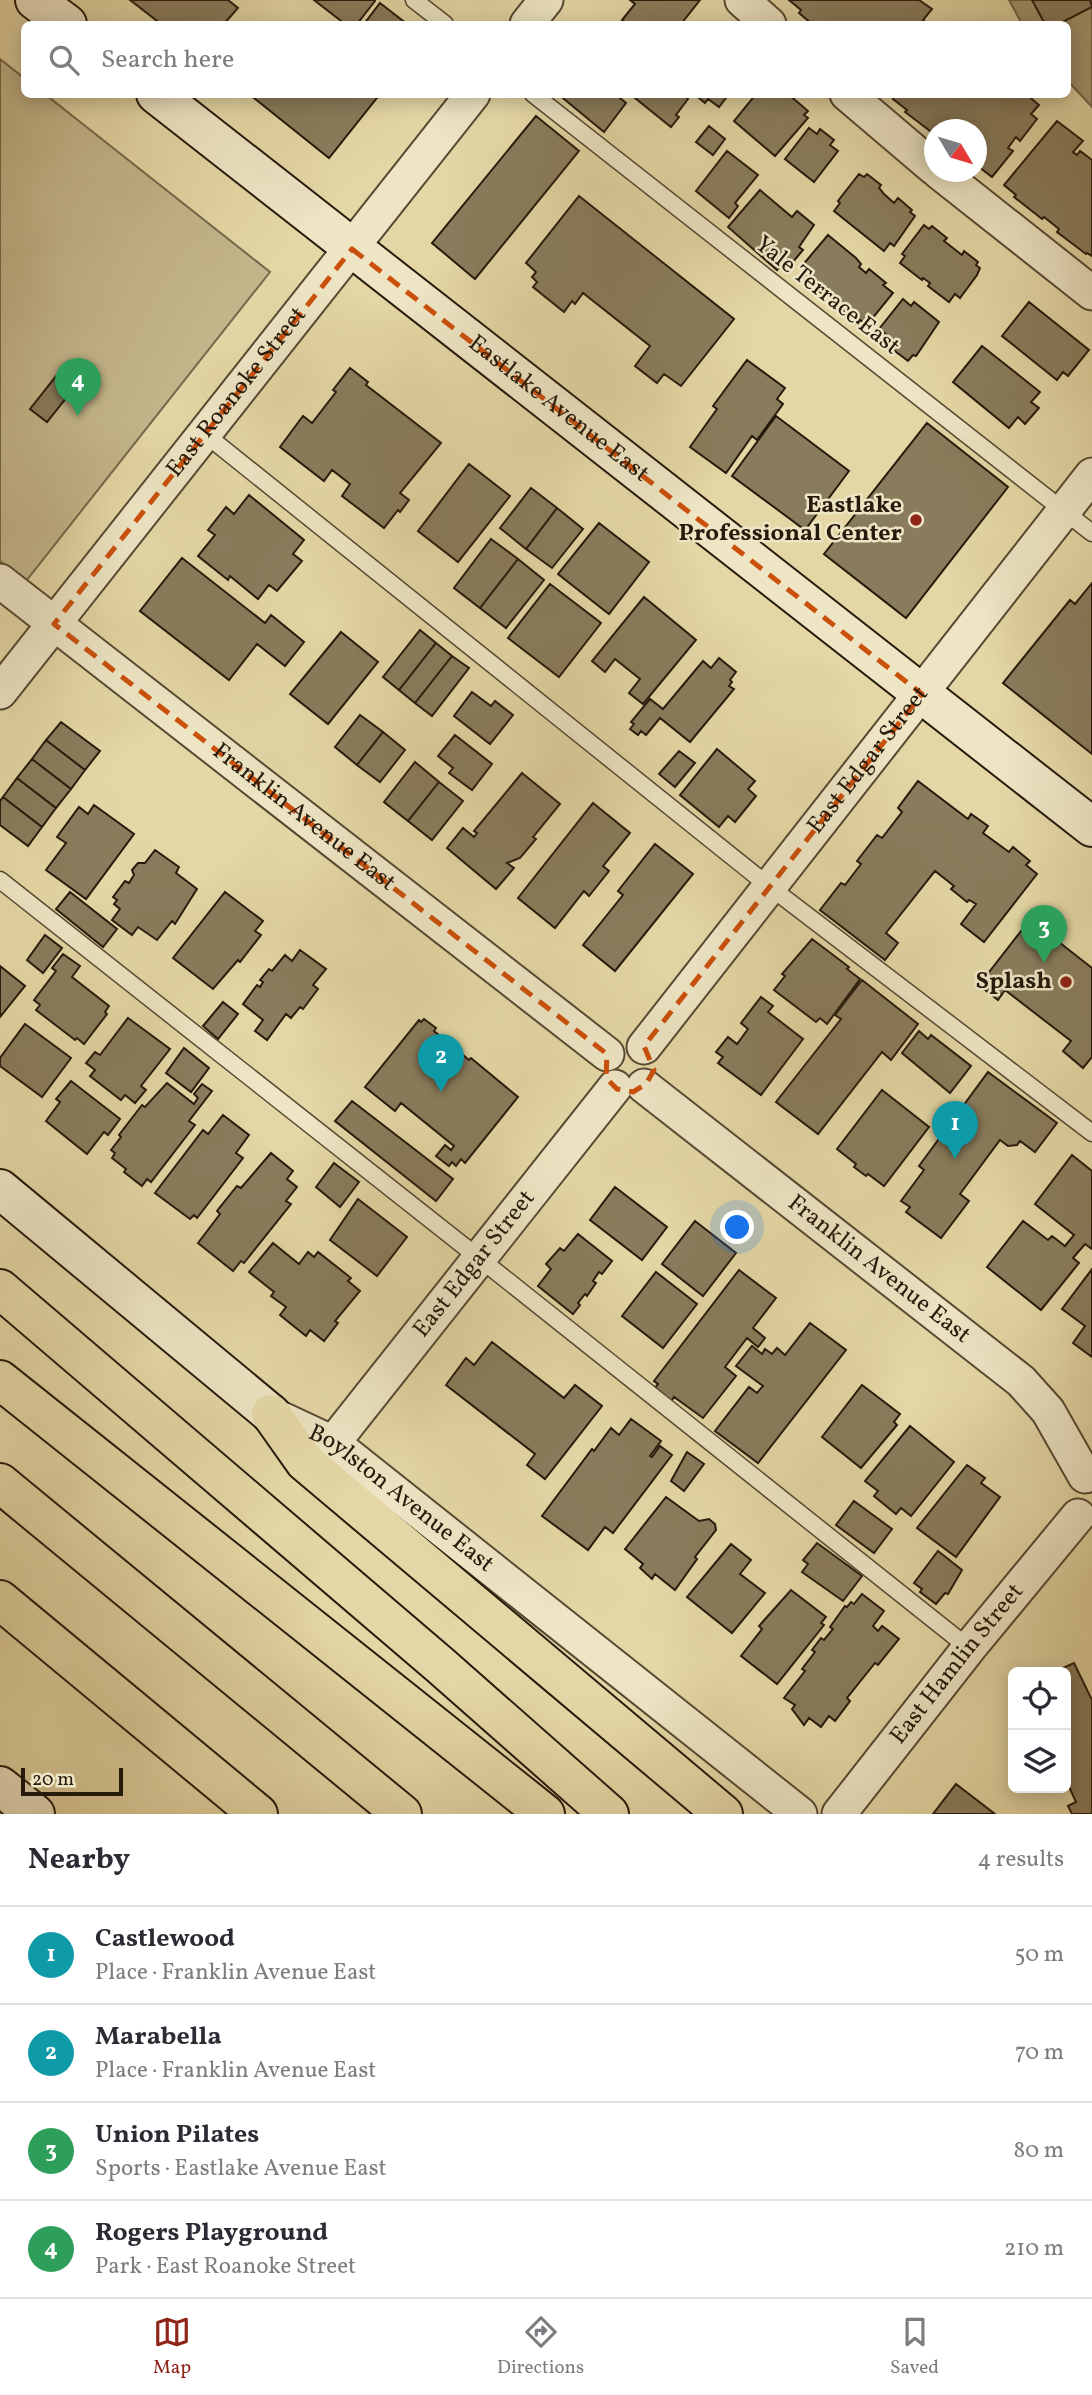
<!DOCTYPE html>
<meta charset="utf-8">
<style>
body{margin:0;font-family:Vollkorn,serif;background:#f2f2f3;color:#2b2b33}
.controls{position:absolute;right:21px;bottom:21px;display:grid;overflow:hidden;border-radius:10px;box-shadow:0 4px 18px #0003}
.controls button{width:63px;height:63px;display:grid;place-items:center;padding:0;border:0;border-bottom:2px solid #e1e1e2;background:#fff;color:#2b2b33;font:35px sans-serif}
.compass{position:absolute;left:924px;top:119px;width:63px;height:63px;border-radius:50%;background:#fff;box-shadow:0 4px 18px #0003;rotate:128deg}
.scale{position:absolute;left:21px;bottom:18px;width:102px;box-sizing:border-box;padding-left:7px;border:4px solid #261a0c;border-top:0;font-size:19px;line-height:24px;white-space:nowrap;color:#261a0c;-webkit-text-stroke:5px #ede5c4;paint-order:stroke}
.you{position:absolute;left:738px;top:1228px;width:24px;height:24px;margin:-18px;border:5px solid #fff;border-radius:50%;background:#1a73e8;box-shadow:0 0 0 10px #1a73e833}
.badge{display:grid;place-items:center;width:46px;height:46px;border-radius:50%;background:#8f2418;color:#fff;font-size:23px;font-weight:700}
.pin{position:absolute;translate:-50% -58px;filter:drop-shadow(0 2px 4px #0008)}
.pin::after{content:'';position:absolute;top:37px;width:24px;height:21px;background:inherit;clip-path:polygon(0 0,100% 0,50% 100%)}
.list{margin:0;padding:0;list-style:none}
h2{display:flex;justify-content:space-between;align-items:center;height:91px;margin:0;padding:0 28px;font-size:30px}
h2 small{font-size:23px;font-weight:400;color:#7c7c81}
.list li{display:grid;grid-template-columns:46px 1fr auto;gap:21px;align-items:center;box-sizing:border-box;height:98px;padding:0 28px;border-top:2px solid #e1e1e2}
.list b{display:block;font-size:26px;white-space:nowrap}
.list p{margin:0;font-size:23px;white-space:nowrap;color:#7c7c81}
.list em{font-size:23px;font-style:normal;color:#7c7c81}
.icon{flex:none;width:38px;height:38px;fill:none;stroke:currentColor;stroke-width:2;stroke-linecap:round;stroke-linejoin:round}
.map{position:relative;flex:none;width:1092px;height:1814px;overflow:hidden}
.search{position:absolute;background:#fff;box-shadow:0 4px 18px #0003;left:21px;right:21px;top:21px;height:77px;display:flex;align-items:center;gap:18px;box-sizing:border-box;padding:0 24px;border-radius:10px;color:#7c7c81;font-size:26px}
.sheet{height:483px;background:#fff}
nav{display:flex;justify-content:space-around;align-items:center;box-sizing:border-box;height:98px;border-top:2px solid #e1e1e2;background:#fff;font-size:19px;color:#7c7c81}
nav a{display:grid;justify-items:center;gap:4px}
nav .on{color:#8f2418}
.map>svg:first-child{display:block}
</style>
<div class="map">
<svg width="1092" height="1814" viewBox="0 0 1092 1814">
<rect width="100%" height="100%" fill="#e4d7a5"/>
<filter id="stains"><feTurbulence type="fractalNoise" baseFrequency=".00286" numOctaves="4"/><feColorMatrix values="0 0 0 0 .2 0 0 0 0 .09 0 0 0 0 .02 0 0 0 .5 -.17"/></filter>
<radialGradient id="worn" r=".72"><stop offset=".6" stop-color="#630" stop-opacity="0"/><stop offset="1" stop-color="#630" stop-opacity=".3"/></radialGradient>
<path fill="#c4b78b" stroke="#75684c" stroke-width="2" d="M0,59L24,78V94L46,95L270,272L26,581L0,561Z"/>
<path fill="#a39771" stroke="#716549" stroke-width="2" d="M1009,0H1092V107L1068,81V24H1022Z"/>
<path fill="#897c5c" stroke="#261a0c" stroke-width="2" d="M130,0H228L238,8L224,24H161Z
M314,0H375V1L357,24H345Z
M630,0H700L681,24H628L622,20L635,4Z
M789,0H919L932,9L923,20L928,24H812L799,13L801,10Z
M1032,0H1090L1092,7L1059,24H1045Z
M380,3L407,24H364Z
M249,94H380L329,158Z
M558,94H615L626,103L604,132Z
M630,94H682L688,99L676,115L679,117L671,127Z
M694,94H729L719,107L708,99L705,103Z
M756,94H788L808,111L804,115L808,118L775,156L734,121Z
M897,94H1026L1039,105L1031,114L1037,119L1020,141L1016,137L1008,148L1013,151L992,177L979,167H976V130H934V134L905,112L907,110L893,99Z
M536,116L579,151L475,279L432,243Z
M1057,121L1083,141L1073,152L1077,155L1080,151L1092,160V256L1087,253L1086,254L1057,232L1059,229L1044,217L1042,219L1014,197L1016,195L1004,185Z
M709,126L725,139L713,155L696,142Z
M809,128L817,134L820,129L834,140L830,145L838,151L814,182L785,159Z
M727,151L758,175L735,203L738,206L729,218L696,191Z
M859,174L864,177L867,174L881,185L879,188L884,194L894,203L898,198L912,210L910,212L915,216L894,246L890,243L884,251L834,211L840,203L838,201Z
M760,190L792,217L797,211L814,225L799,247L803,250L792,263L787,259L777,270L728,227Z
M579,196L734,319L681,386L664,374L657,383L635,366L650,346L583,293L575,304L572,301L564,312L533,287L537,282L532,277L536,272L526,263Z
M924,225L929,229L932,226L947,238L944,241L962,255L964,251L978,262L976,265L980,268L977,275L960,298L955,294L949,302L928,286L930,283L923,278L922,280L900,263L905,256L902,254Z
M828,235L856,258L861,264L859,267L866,273L869,269L886,283L883,285L893,293L867,325L860,320L858,323L834,303L836,300L831,296L833,294L828,289L824,295L799,275L804,269L801,267Z
M903,299L911,306L914,302L939,322L916,356L913,355L908,361L883,342L888,336L879,329Z
M1029,302L1089,350L1068,376L1063,372L1057,380L1002,336Z
M982,346L1040,392L1031,402L1039,408L1025,424L1018,417L1009,428L953,382Z
M747,360L785,388L777,399L783,404L757,440L752,436L726,473L690,447L717,409L713,406Z
M350,368L368,382L366,385L441,443L400,493L409,500L400,512L398,510L384,528L342,496L350,484L332,470L324,481L280,447L303,416L312,423L336,392L333,390Z
M57,375L74,388L47,422L30,409Z
M776,416L849,471L805,530L732,476Z
M927,423L1008,487L906,618L824,554Z
M469,464L510,496L458,562L418,531Z
M531,488L557,508L526,549L500,528Z
M249,495L304,540L293,554L302,561L277,591L269,585L258,599L230,576L228,580L198,556L215,535L208,530L226,507L234,514Z
M557,508L583,529L552,568L526,549Z
M599,523L649,562L609,614L558,574Z
M491,539L518,559L480,608L454,588Z
M182,558L265,623L271,615L304,642L285,666L257,644L229,680L140,611Z
M518,559L544,580L506,628L480,608Z
M1092,583V754L1003,683L1070,600L1075,604Z
M550,584L601,623L559,677L508,638Z
M644,597L696,640L643,704L629,693L640,679L615,659L605,672L592,661Z
M420,630L436,643L399,690L383,677Z
M341,632L378,662L328,724L290,694Z
M436,643L452,656L415,703L399,690Z
M452,656L469,668L432,716L415,703Z
M719,658L736,672L730,680L732,682L729,686L734,689L690,742L660,718L646,735L641,731L638,735L630,729L634,724L631,722L650,699L663,709L703,661L711,668Z
M472,692L491,706L495,701L513,715L490,744L454,716Z
M360,715L383,732L357,765L335,747Z
M61,722L100,751L85,770L46,740Z
M383,732L405,750L380,782L357,765Z
M455,735L492,764L472,790L449,773L453,768L438,756Z
M46,740L85,770L71,789L32,759Z
M717,749L755,781L748,789L756,796L735,822L728,816L719,827L680,795Z
M679,751L695,763L675,787L659,774Z
M32,759L71,789L56,808L17,778Z
M415,762L439,782L408,821L384,802Z
M522,773L560,804L533,837L536,839L520,858L507,863L514,868L496,889L447,848L463,828L474,837L477,833L474,831Z
M17,778L56,808L42,827L3,797Z
M918,781L968,819L971,814L988,826L983,833L1009,852L1013,847L1030,861L1026,865L1037,874L984,942L961,924L976,904L969,900L967,902L951,889L954,886L935,871L886,933L898,943L885,960L820,910L841,883L845,885L861,864L857,861L877,835L882,838L902,812L898,808Z
M439,782L463,801L432,840L408,821Z
M3,797L42,827L28,846L0,825V801Z
M593,803L630,833L603,866L609,871L589,896L584,891L555,928L518,898Z
M94,805L134,834L86,899L46,870L66,843L57,837L79,807L88,814Z
M655,844L693,874L615,971L583,945L623,895L618,891Z
M155,850L179,867L176,873L197,889L175,924L172,921L157,940L138,927L132,935L112,920L120,909L114,904L117,900L113,897L125,881L129,883L134,875L132,870L138,863H145Z
M70,892L117,929L103,947L56,909Z
M225,892L263,921L255,931L261,935L240,962L238,960L213,989L173,958Z
M1032,921L1092,968V1057L1083,1068L1063,1051L1071,1041L1005,990L998,1000L979,985L1025,926L1027,928Z
M45,935L62,948L43,973L27,960Z
M812,939L849,967L847,969L860,979L827,1024L820,1018L816,1022L774,990L785,976L782,974Z
M300,950L326,969L313,985L318,989L303,1009L300,1007L291,1018L286,1014L267,1040L255,1031L263,1020L243,1004L257,985L260,987L263,982L260,980L269,969L272,971L285,955L292,961Z
M63,954L80,966L72,977L109,1006L105,1012L107,1014L84,1044L77,1038L75,1040L36,1010L40,1005L34,1000L56,971L52,968Z
M0,966L25,986L0,1017Z
M862,980L918,1024L891,1060L882,1052L818,1134L776,1102L841,1019L835,1015Z
M761,997L773,1006L768,1012L803,1039L761,1095L718,1063L723,1057L716,1052L728,1037L737,1044L748,1029L741,1023Z
M223,1002L238,1014L218,1039L203,1026Z
M128,1018L170,1049L141,1086L146,1090L135,1103L125,1095L121,1100L90,1076L95,1070L86,1063L95,1052L100,1055Z
M424,1019L436,1028L434,1031L469,1060L471,1058L518,1097L465,1163L461,1159L456,1166L452,1162L449,1166L436,1156L445,1145L451,1150L454,1146L401,1103L395,1111L365,1087L419,1020L421,1022Z
M25,1024L71,1058L42,1097L0,1066V1058Z
M919,1031L928,1039L931,1035L971,1066L950,1093L902,1053Z
M184,1048L209,1068L191,1092L166,1073Z
M988,1072L1057,1123L1035,1152L1020,1141L1017,1145L1008,1146L1000,1140L960,1194L969,1201L941,1238L906,1212L910,1207L901,1201L924,1170L919,1166Z
M71,1081L120,1119L108,1135L104,1132L87,1154L46,1121L60,1102L56,1099Z
M167,1083L194,1104L198,1098L194,1094L202,1084L212,1091L189,1121L195,1125L151,1182L147,1179L142,1186L124,1172L126,1169L112,1158L115,1153L111,1150L121,1137L119,1135L142,1105L145,1107Z
M882,1090L929,1127L884,1186L868,1174L866,1176L854,1167L856,1164L837,1149Z
M352,1101L453,1179L436,1201L335,1121Z
M223,1115L249,1135L236,1153L243,1158L197,1218L194,1215L190,1219L155,1193L203,1130L208,1134Z
M271,1153L293,1171L287,1179L297,1187L286,1201L291,1204L244,1263L241,1261L233,1271L198,1243L220,1214L217,1211L237,1186L241,1188Z
M1072,1155L1092,1171V1249L1085,1244L1073,1258L1079,1263L1041,1310L987,1267L1023,1221L1048,1240L1052,1236L1065,1246L1074,1235L1035,1204Z
M334,1163L359,1182L340,1207L316,1187Z
M615,1187L667,1227L642,1260L590,1220Z
M358,1199L407,1237L377,1276L330,1240Z
M695,1221L736,1253L703,1296L662,1264Z
M578,1234L612,1261L602,1274L599,1272L593,1281L596,1283L587,1296L585,1294L578,1303L580,1305L573,1314L538,1286L551,1269L546,1264L560,1248L564,1251Z
M273,1243L299,1264L308,1252L314,1257L318,1252L351,1278L348,1281L360,1291L335,1321L338,1323L324,1341L310,1330L306,1336L280,1315L286,1307L271,1296L274,1292L249,1272Z
M1092,1269V1357L1073,1343L1085,1326L1062,1309Z
M739,1270L776,1298L753,1328L765,1338L758,1347L747,1338L725,1367L736,1376L703,1418L674,1397L670,1403L653,1390L658,1384L654,1381Z
M656,1272L697,1304L663,1348L622,1316Z
M810,1323L846,1350L758,1463L715,1431L749,1387L757,1393L763,1386L736,1366L752,1346L762,1354L765,1349L772,1354L777,1348L785,1355Z
M492,1342L564,1398L575,1385L602,1406L545,1479L527,1465L535,1454L446,1385L466,1358L474,1365Z
M862,1385L900,1414L894,1422L897,1425L861,1468L822,1437Z
M631,1419L661,1441L650,1456L652,1457L660,1446L672,1455L613,1533L605,1527L588,1550L542,1516L592,1449L594,1451L611,1428L619,1435Z
M910,1426L954,1462L911,1516L901,1508L896,1514L874,1496L878,1491L865,1481Z
M687,1452L704,1464L684,1491L671,1481Z
M967,1465L985,1478L981,1483L1000,1497L956,1557L917,1528Z
M666,1497L699,1521L709,1519L715,1524L716,1530L695,1557L697,1559L675,1590L655,1574L652,1579L640,1568L643,1564L625,1549Z
M854,1501L892,1529L874,1553L836,1525Z
M817,1543L862,1576L843,1601L802,1572L808,1564L803,1560Z
M731,1544L751,1560L740,1574L765,1593L732,1633L687,1597Z
M938,1551L962,1570L948,1594L945,1593L936,1604L920,1592L922,1589L914,1583Z
M791,1590L826,1617L821,1623L824,1625L777,1684L741,1656L762,1629L759,1626Z
M862,1594L884,1611L873,1626L878,1631L882,1626L899,1639L878,1665L875,1663L847,1698L850,1701L835,1721L829,1716L821,1727L809,1718L804,1725L792,1709L795,1705L784,1698L805,1671L802,1669L815,1652L812,1650L821,1638L824,1640L833,1629L830,1627L845,1606L847,1607L851,1602L854,1604Z
M1074,1663L1092,1700V1814H1072L1068,1806L1076,1802L1066,1780V1672H1054Z
M956,1784L995,1814H933Z"/>
<g fill="none" stroke-linecap="round" stroke-linejoin="round">
<g stroke="#564932" stroke-width="19">
<path id="lane" d="M414,0L445,24
M533,94L1092,533
M205,434L770,887L1092,1133
M0,880L479,1258L969,1648"/>
</g>
<g stroke="#564932" stroke-width="37">
<g id="street">
<path d="M742,0L769,24"/>
<path d="M527,24L546,0"/>
<path d="M847,94L934,168"/>
<path d="M939,172L1092,293"/>
<path id="s1" d="M0,581L607,1054"/>
<path id="s2" d="M0,692L473,94"/>
<path id="s3" d="M644,1047L1092,475"/>
<path id="s4" d="M644,1086L1021,1381L1048,1411L1085,1476"/>
<path id="s5" d="M271,1414L333,1443L800,1814"/>
<path id="s6" d="M333,1443L615,1087"/>
<path id="s7" d="M839,1814L969,1648L1078,1516"/>
</g>
</g>
<g stroke="#261a0c" stroke-width="42">
<g id="secondary">
<path d="M35,0L67,24"/>
<path id="s8" d="M156,94L1092,827"/>
<path d="M0,1189L271,1414"/>
<path d="M0,1786L35,1814"/>
</g>
</g>
<g stroke="#261a0c" stroke-width="42">
<path id="highway" d="M0,1289L440,1665L609,1814
M0,1380L545,1814
M271,1414L305,1462L723,1814
M0,1483L402,1814
M0,1600L258,1814"/>
</g>
<use href="#lane" stroke="#ede5c4" stroke-width="16"/>
<use href="#street" stroke="#ede5c4" stroke-width="33"/>
<use href="#secondary" stroke="#ede5c4" stroke-width="38"/>
<use href="#highway" stroke="#e4d7a5" stroke-width="38"/>
</g>
<path fill="none" stroke="#cb500c" stroke-width="5" stroke-dasharray="14 9" stroke-linejoin="round" d="M352,249L922,694L644,1046L654,1070L646,1084L633,1092L617,1089L606,1078L607,1054L54,624Z"/>
<g fill="#8f2418" stroke="#ede5c4" stroke-width="2.5">
<circle cx="916" cy="520" r="7"/>
<circle cx="1066" cy="982" r="7"/>
</g>
<g text-anchor="middle" dominant-baseline="central" stroke-width="5" stroke-linejoin="round" paint-order="stroke">
<g font-size="24" fill="#261a0c" stroke="#ede5c4">
<text transform="translate(827 296) rotate(38)">Yale Terrace East</text>
<text stroke="none"><textPath href="#s2" startOffset="382">East Roanoke Street</textPath></text>
<text stroke="none"><textPath href="#s8" startOffset="511">Eastlake Avenue East</textPath></text>
<text stroke="none"><textPath href="#s3" startOffset="364">East Edgar Street</textPath></text>
<text stroke="none"><textPath href="#s1" startOffset="385">Franklin Avenue East</textPath></text>
<text stroke="none"><textPath href="#s6" startOffset="228">East Edgar Street</textPath></text>
<text stroke="none"><textPath href="#s4" startOffset="298">Franklin Avenue East</textPath></text>
<text stroke="none"><textPath href="#s5" startOffset="156">Boylston Avenue East</textPath></text>
<text stroke="none"><textPath href="#s7" startOffset="191">East Hamlin Street</textPath></text>
</g>
<g font-size="24" font-weight="bold" fill="#261a0c" stroke="#ede5c4" text-anchor="end">
<text x="902" y="506">Eastlake<tspan x="902" dy="28">Professional Center</tspan></text>
<text x="1052" y="982">Splash</text>
</g>
</g>
<rect width="100%" height="100%" filter="url(#stains)"/>
<rect width="100%" height="100%" fill="url(#worn)"/>
</svg>
<div class="controls">
<button><svg class="icon" aria-label="locate" viewBox="0 0 24 24"><circle cx="12" cy="12" r="6"/><path d="M12 2v4M12 18v4M2 12h4M18 12h4"/></svg></button>
<button><svg class="icon" aria-label="layers" viewBox="0 0 24 24"><path d="M12 4l9 5-9 5-9-5zM3 14l9 5 9-5"/></svg></button>
</div>
<svg class="compass" viewBox="-18 -18 36 36"><path d="M0-13l5 13h-10z" fill="#e53935"/><path d="M0 13l5-13h-10z" fill="#7c7c81"/></svg>
<div class="scale">20 m</div>
<div class="you"></div>
<div class="pin badge" style="left:955px;top:1159px;background:#0f9aa8">1</div>
<div class="pin badge" style="left:441px;top:1092px;background:#0f9aa8">2</div>
<div class="pin badge" style="left:1044px;top:963px;background:#2e9e5b">3</div>
<div class="pin badge" style="left:78px;top:416px;background:#2e9e5b">4</div>
<div class="search"><svg class="icon" aria-label="search" viewBox="0 0 24 24"><circle cx="10" cy="10" r="6"/><path d="M15 15l6 6"/></svg>Search here</div>
</div>
<section class="sheet">
<h2>Nearby<small>4 results</small></h2>
<ul class="list">
<li><span class="badge" style="background:#0f9aa8">1</span><div><b>Castlewood</b><p>Place · Franklin Avenue East</p></div><em>50 m</em></li>
<li><span class="badge" style="background:#0f9aa8">2</span><div><b>Marabella</b><p>Place · Franklin Avenue East</p></div><em>70 m</em></li>
<li><span class="badge" style="background:#2e9e5b">3</span><div><b>Union Pilates</b><p>Sports · Eastlake Avenue East</p></div><em>80 m</em></li>
<li><span class="badge" style="background:#2e9e5b">4</span><div><b>Rogers Playground</b><p>Park · East Roanoke Street</p></div><em>210 m</em></li>
</ul>
</section>
<nav>
<a class="on"><svg class="icon" aria-label="map" viewBox="0 0 24 24"><path d="M3 6l6-2 6 2 6-2v14l-6 2-6-2-6 2zM9 4v14M15 6v14"/></svg>Map</a>
<a><svg class="icon" aria-label="directions" viewBox="0 0 24 24"><path d="M12 3l9 9-9 9-9-9zM9 14v-3h6M13 9l2 2-2 2"/></svg>Directions</a>
<a><svg class="icon" aria-label="saved" viewBox="0 0 24 24"><path d="M7 4h10v16l-5-4-5 4z"/></svg>Saved</a>
</nav>
